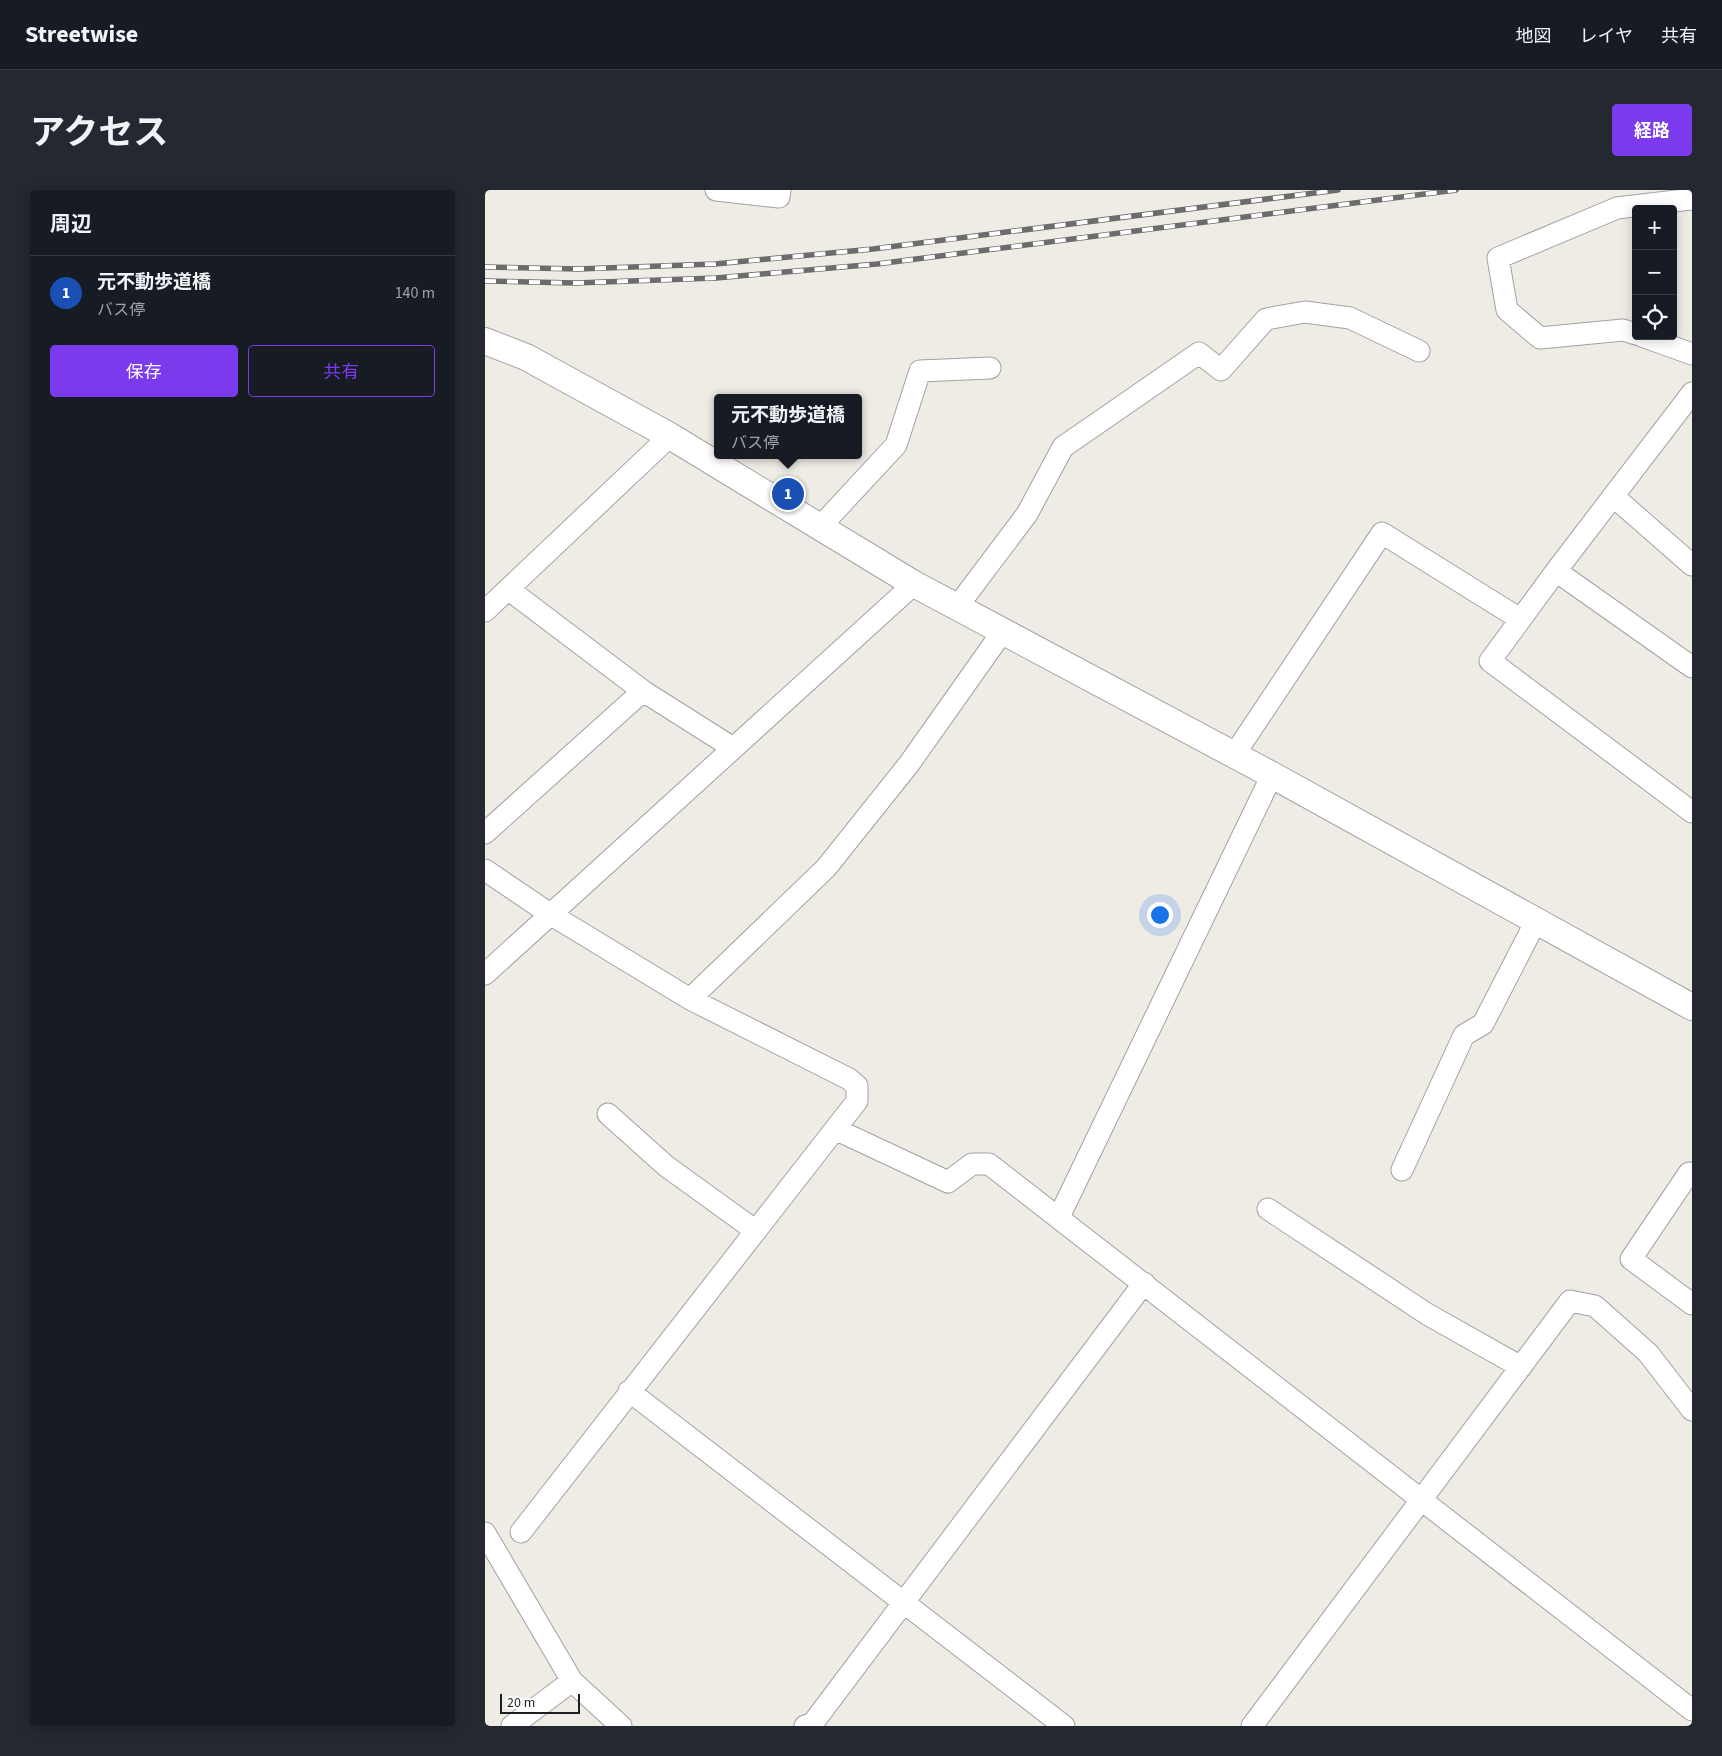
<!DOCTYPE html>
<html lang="ja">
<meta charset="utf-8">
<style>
body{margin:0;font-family:"Source Sans 3","Noto Sans JP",sans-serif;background:#242831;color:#f1f3f6}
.controls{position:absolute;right:15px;top:15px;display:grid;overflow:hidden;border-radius:5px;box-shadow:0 2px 12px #0003}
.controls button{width:45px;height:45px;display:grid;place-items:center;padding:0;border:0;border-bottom:1px solid #363941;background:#171b24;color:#f1f3f6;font:25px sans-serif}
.scale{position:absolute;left:15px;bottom:12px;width:80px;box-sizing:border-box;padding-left:5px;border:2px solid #1e1e1e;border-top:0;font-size:14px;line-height:18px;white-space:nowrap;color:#1e1e1e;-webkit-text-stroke:4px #fff;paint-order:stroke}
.you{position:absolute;left:674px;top:724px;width:18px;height:18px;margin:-12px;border:4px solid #fff;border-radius:50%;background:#1a73e8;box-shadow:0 0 0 8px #1a73e833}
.badge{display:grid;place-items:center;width:32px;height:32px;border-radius:50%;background:#7c3aed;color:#fff;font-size:16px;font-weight:700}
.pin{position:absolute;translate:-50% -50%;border:2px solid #fff;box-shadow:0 1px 5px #0006}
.popup{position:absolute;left:229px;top:204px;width:148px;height:65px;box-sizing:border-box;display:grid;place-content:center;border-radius:5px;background:#171b24;filter:drop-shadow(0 1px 4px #0005);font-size:16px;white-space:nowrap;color:#9ea1a6}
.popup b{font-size:19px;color:#f1f3f6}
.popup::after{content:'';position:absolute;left:50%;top:100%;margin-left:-10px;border:10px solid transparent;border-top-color:#171b24}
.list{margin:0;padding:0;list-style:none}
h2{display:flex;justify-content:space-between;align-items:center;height:65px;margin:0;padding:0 20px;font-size:21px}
h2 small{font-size:16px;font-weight:400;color:#9ea1a6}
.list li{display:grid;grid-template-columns:32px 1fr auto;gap:15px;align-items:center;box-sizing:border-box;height:75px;padding:0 20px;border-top:1px solid #363941}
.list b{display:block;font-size:19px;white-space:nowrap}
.list p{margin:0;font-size:16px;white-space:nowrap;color:#9ea1a6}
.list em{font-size:16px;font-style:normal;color:#9ea1a6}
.actions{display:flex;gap:10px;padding:15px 20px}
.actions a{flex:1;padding:11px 0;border:1px solid #7c3aed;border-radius:5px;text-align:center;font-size:18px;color:#7c3aed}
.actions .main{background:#7c3aed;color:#fff}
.icon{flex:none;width:28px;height:28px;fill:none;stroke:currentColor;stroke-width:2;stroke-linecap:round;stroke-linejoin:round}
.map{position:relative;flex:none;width:1207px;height:1536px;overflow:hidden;border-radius:5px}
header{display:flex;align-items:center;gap:30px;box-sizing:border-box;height:70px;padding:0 25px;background:#171b24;border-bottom:1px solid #363941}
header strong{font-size:24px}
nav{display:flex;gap:28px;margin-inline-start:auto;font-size:18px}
.intro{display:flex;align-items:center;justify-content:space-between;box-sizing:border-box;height:120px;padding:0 30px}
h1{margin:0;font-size:35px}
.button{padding:12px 22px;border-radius:5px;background:#7c3aed;color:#fff;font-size:18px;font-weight:700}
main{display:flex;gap:30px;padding:0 30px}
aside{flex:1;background:#171b24;border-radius:5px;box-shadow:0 2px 12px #0003}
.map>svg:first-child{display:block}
</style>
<header>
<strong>Streetwise</strong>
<nav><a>地図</a><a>レイヤ</a><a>共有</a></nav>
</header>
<div class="intro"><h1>アクセス</h1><a class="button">経路</a></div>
<main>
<aside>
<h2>周辺<small></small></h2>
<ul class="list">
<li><span class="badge" style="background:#1a4fb4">1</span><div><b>元不動歩道橋</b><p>バス停</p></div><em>140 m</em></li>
</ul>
<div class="actions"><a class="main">保存</a><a>共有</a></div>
</aside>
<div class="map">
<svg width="1207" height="1536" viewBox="0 0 1207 1536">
<rect width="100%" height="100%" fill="#efebe5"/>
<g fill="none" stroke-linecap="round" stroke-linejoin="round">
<g stroke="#a2a2a2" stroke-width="23">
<path id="minor" d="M231,0L294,7L295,0
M1151,144L1138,140L1055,148L1022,120L1013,68L1132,18L1207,9
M1157,146L1207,164
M1207,203L1071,381L1005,471L1207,622
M1128,306L1207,375
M335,337L411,255L435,181L505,178
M1071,381L1207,477
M23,399L158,501L248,558
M472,417L542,324L578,257L714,163L736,180L781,129L820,122L865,128L934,161
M0,421L185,246
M749,565L897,343L1035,429
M0,643L158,501
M0,680L65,724L205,809L364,889L372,896V911L36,1342
M0,784L429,394
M205,809L341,678L424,574L518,441
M123,924L181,976L271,1041
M350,939L463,992L487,974H504L1207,1520
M917,980L979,845L998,834L1051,731
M1204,983L1146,1069L1207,1114
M783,1019L942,1124L1036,1177
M574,1027L787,585
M144,1201L579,1536
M0,1343L87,1491L136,1536
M27,1536L87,1491
M320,1536L328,1533L659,1093
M767,1536L1085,1111L1110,1116L1163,1163L1207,1220"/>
</g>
<g stroke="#a2a2a2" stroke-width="28">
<path id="tertiary" d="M0,151L41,167L185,246L429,394L787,585L1207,817"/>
</g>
<use href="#minor" stroke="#fff" stroke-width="21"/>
<use href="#tertiary" stroke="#fff" stroke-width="26"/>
<g stroke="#6c6c6c" stroke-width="5.5">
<path id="rail" d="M0,77L93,79L230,74L388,59L853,0
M0,91L90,93L231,88L392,74L971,0"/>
</g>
<use href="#rail" stroke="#fff" stroke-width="4" stroke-dasharray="11" stroke-linecap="butt"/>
</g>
</svg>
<div class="controls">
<button>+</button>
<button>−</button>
<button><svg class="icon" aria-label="locate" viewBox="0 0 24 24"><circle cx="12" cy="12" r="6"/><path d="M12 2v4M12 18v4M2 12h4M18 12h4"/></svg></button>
</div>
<div class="scale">20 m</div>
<div class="you"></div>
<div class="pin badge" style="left:303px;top:304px;background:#1a4fb4">1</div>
<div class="popup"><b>元不動歩道橋</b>バス停</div>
</div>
</main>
